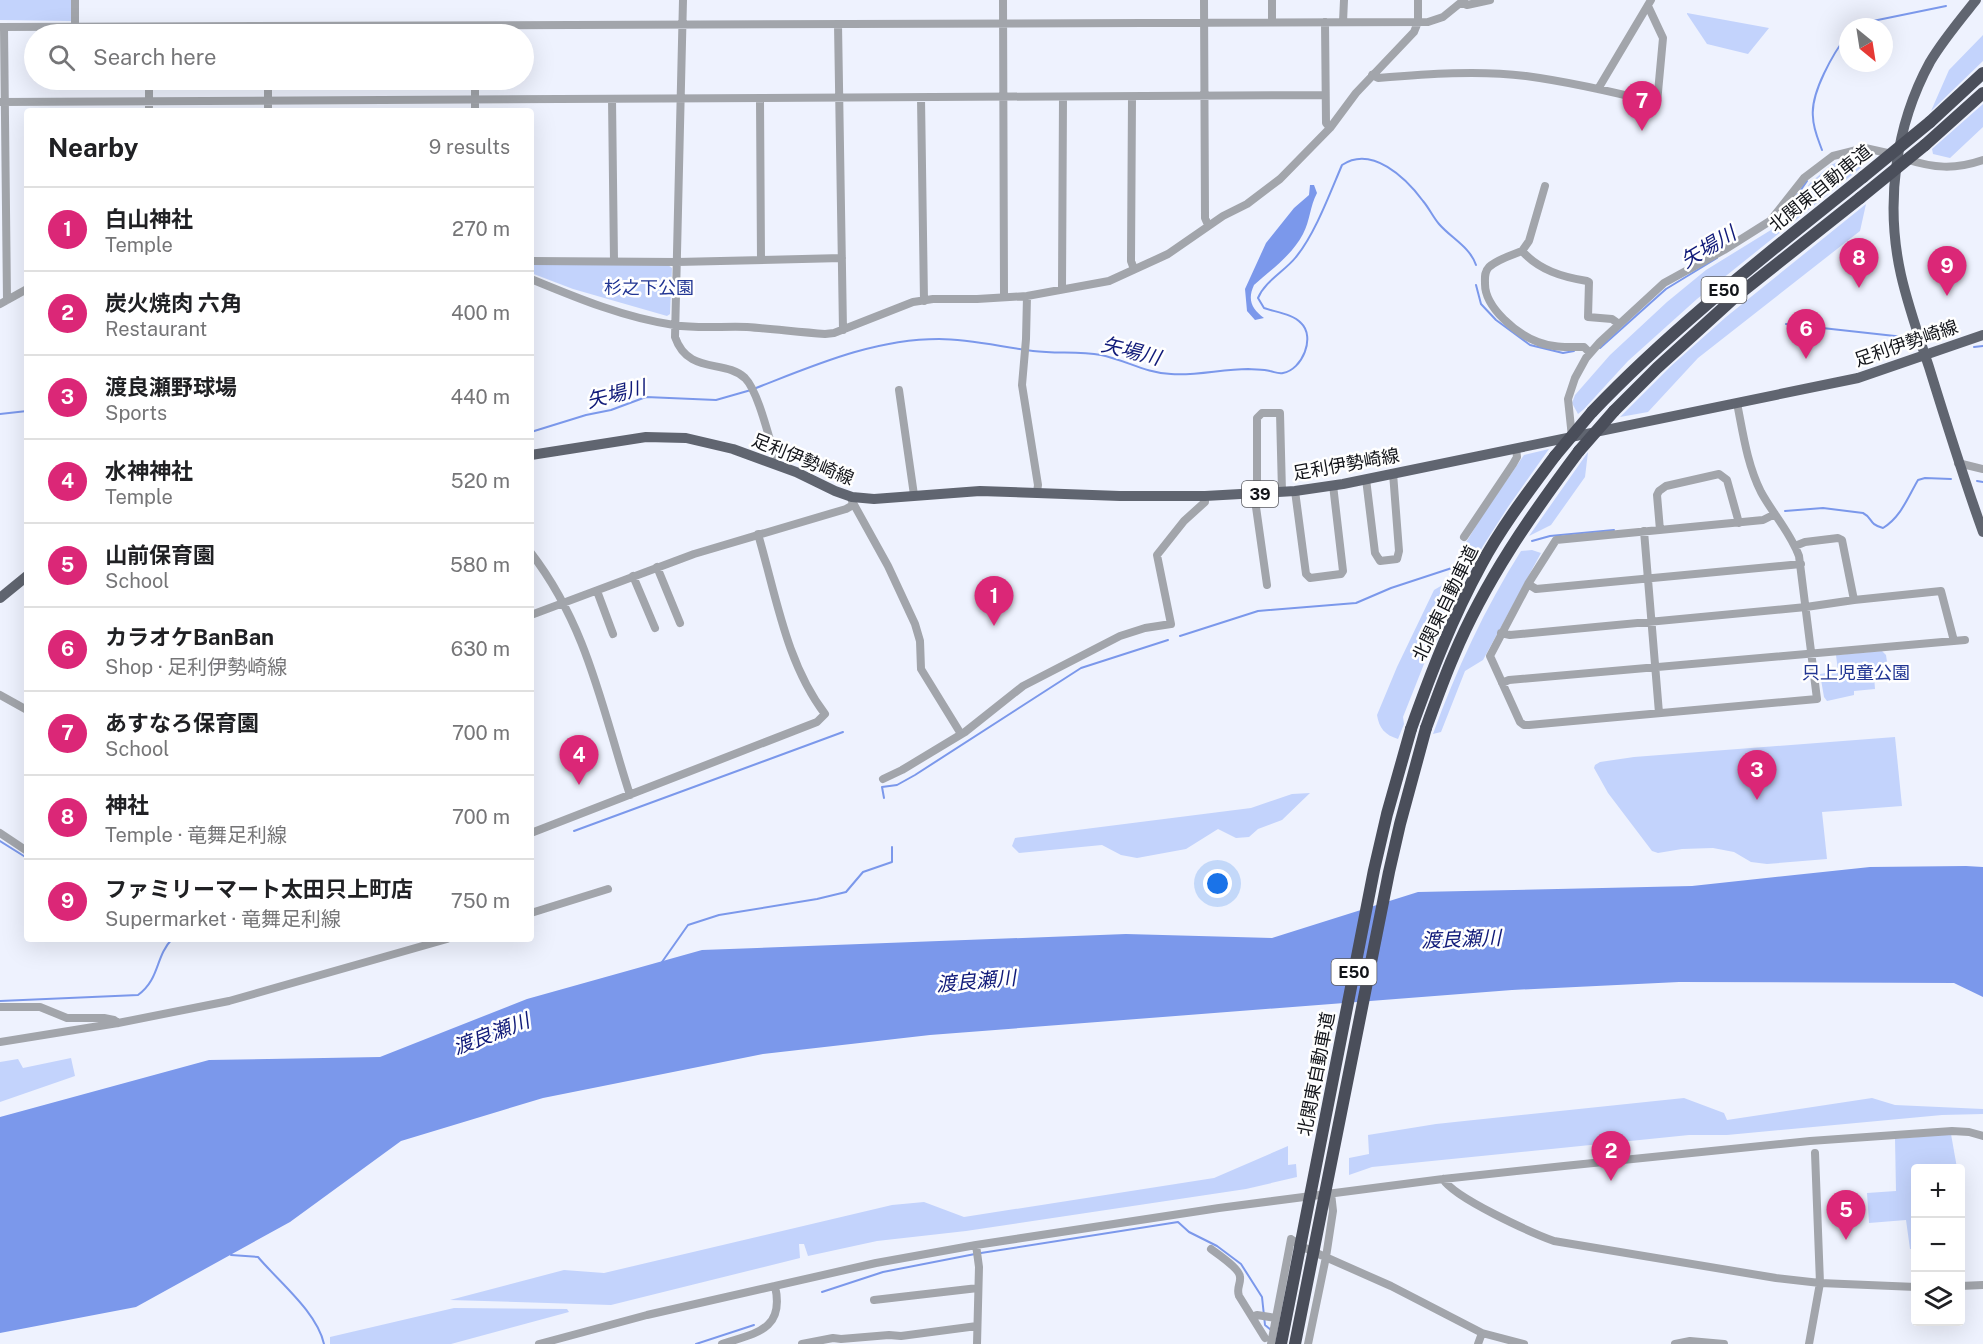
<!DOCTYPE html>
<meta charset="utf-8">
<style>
body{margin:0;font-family:"Public Sans","Noto Sans JP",sans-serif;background:#f2f2f2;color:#202124}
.controls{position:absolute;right:18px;bottom:18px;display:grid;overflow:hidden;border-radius:6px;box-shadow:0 6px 24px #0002}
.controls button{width:54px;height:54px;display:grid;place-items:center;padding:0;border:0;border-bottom:2px solid #e0e0e0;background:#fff;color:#202124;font:30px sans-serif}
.compass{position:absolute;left:1839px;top:18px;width:54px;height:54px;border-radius:50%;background:#fff;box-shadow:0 6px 24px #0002;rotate:150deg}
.you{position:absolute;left:1218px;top:884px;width:21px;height:21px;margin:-15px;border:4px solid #fff;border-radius:50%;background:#1a73e8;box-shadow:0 0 0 9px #1a73e833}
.badge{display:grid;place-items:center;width:39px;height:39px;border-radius:50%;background:#db2777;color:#fff;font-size:20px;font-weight:700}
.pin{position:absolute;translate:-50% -50px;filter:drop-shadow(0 2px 3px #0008)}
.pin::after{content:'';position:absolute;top:32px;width:21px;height:18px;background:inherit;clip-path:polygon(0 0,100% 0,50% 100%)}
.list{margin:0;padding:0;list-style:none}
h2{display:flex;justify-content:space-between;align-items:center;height:78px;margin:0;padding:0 24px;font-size:26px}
h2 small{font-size:20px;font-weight:400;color:#757577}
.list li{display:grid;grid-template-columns:39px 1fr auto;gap:18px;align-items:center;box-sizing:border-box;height:84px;padding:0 24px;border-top:2px solid #e0e0e0}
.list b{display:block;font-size:22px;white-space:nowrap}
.list p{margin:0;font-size:20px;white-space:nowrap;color:#757577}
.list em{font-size:20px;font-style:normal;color:#757577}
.icon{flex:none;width:33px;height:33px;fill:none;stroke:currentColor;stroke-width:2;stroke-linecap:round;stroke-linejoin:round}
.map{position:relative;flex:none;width:1983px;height:1344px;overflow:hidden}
.search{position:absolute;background:#fff;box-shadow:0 6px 24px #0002;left:24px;top:24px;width:510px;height:66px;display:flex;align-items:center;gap:15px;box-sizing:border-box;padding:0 21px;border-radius:33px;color:#757577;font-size:22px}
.panel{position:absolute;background:#fff;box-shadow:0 6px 24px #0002;left:24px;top:108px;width:510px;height:834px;border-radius:6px}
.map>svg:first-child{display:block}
</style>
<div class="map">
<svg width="1983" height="1344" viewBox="0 0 1983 1344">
<rect width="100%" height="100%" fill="#eef2fe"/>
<path fill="#c3d3fc" d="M0,0H72V21L0,20Z
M1687,14V13L1769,28L1748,54L1707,44Z
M1983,35V61L1931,111L1949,70Z
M1983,104V127L1950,158L1933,154L1932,149Z
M1849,156L1855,158L1862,167L1697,299L1628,361L1584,409L1578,414L1572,403L1575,395L1610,355L1667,302L1706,270L1779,225L1810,183L1831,165Z
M1866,204L1860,231L1698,358L1648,412L1620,417L1671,366L1726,317Z
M531,265H668L672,268L670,314L667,316L573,289L531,273Z
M1549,449L1508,507L1483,546L1453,601L1424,664L1403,717L1404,724L1398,739C1385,735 1379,728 1377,715L1397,667L1434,590L1463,573L1470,558L1463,559L1459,554L1482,516L1524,455Z
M1588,452L1585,477L1551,525L1529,536Z
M1532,550L1541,553L1483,660L1465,671L1441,732L1433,734C1456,670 1485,608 1521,551Z
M1882,651L1886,655L1889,675L1874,676L1875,689L1854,691V695L1827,701L1824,697L1820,674L1838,671L1836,655Z
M1895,737L1902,806L1822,812L1827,859L1767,864L1751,862L1734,852L1713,848L1682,849L1658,853L1652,851L1608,793L1594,768L1595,765L1600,762L1634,757Z
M1310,793L1282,820L1258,829L1249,837L1236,838L1218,829L1186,849L1137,858L1121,855L1102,845L1019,853L1012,846L1015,838L1251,808L1292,794Z
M71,1058L75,1076L0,1102V1062L18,1059L23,1068Z
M1684,1098L1724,1113L1727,1120L1872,1098L1895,1105L1983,1109V1114L1942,1115L1727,1135H1689L1372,1167L1349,1175V1158L1369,1154L1368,1135L1436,1124Z
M1951,1134L1957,1168H1916L1915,1249H1910L1906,1220L1869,1223L1867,1193L1896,1191L1895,1139Z
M1288,1146V1165L1296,1164L1297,1177L1246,1189L966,1231L877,1241L808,1256L804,1244H799L800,1258L611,1305L450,1300L564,1270L604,1273L892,1205L924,1202L964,1217L1214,1178Z
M454,1308L567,1309L569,1312L451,1344H330V1337Z"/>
<path fill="#7b98eb" d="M1310,185H1314L1317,193C1310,206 1310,221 1303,234C1292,255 1271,270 1254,285C1247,300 1252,309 1264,318L1255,320L1247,311L1245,289L1266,243L1294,208L1309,195Z
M1966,866L1983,867V997L1954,983L1679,982L1512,990L930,1035L763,1054L543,1098L401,1141L290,1222L136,1307L0,1333V1117L209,1060L380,1057L527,999L702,950L1126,934L1272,938L1418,892L1692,886L1870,867Z"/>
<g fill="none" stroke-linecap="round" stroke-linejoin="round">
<path stroke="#7b98eb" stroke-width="2" d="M1855,27L1863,23L1946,6
M1822,150C1818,139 1813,128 1813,117C1810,93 1834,52 1848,34
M1773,224L1791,204L1807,181
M1476,285L1481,304L1496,320L1530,345L1563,353L1574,351
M1786,324L1904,337
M1974,347L1983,346
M1600,348L1666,289L1717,258
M756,388C815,365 874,339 939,339C971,339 1001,347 1033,351C1056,354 1078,351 1101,355C1125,360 1146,373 1171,374C1196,376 1222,369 1248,369C1255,370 1263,369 1270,371C1275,372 1278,374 1283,373C1302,370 1316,337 1301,323C1293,314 1275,312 1264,308L1258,298C1265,281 1285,271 1296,257C1315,234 1330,193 1342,165C1372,145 1406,178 1423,201C1429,208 1433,217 1439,224C1451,238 1470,247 1476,265
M0,414L27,411
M531,432L586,415L611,410L646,397L716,400L751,390
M1977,481L1983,482
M1785,511L1823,508L1863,513C1873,518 1868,524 1883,528C1901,517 1908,497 1918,480L1925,478L1951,479
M1532,541L1550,536L1614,530
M1180,636L1258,611L1356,603L1391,588L1461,565
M884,798L882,787L897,785L915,775L1081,668L1168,640
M574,831L843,732
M0,841L27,858
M662,962L688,925L719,915L817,899L846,892L863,872L892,862V847
M0,1001L138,995C160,979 155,957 172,939
M981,1253L1178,1222L1189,1232L1217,1246L1241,1264L1262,1297L1265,1325L1271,1330
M231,1255L258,1257C279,1282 317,1312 324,1344
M822,1292L883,1272L975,1254
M696,1344L754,1325"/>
<path stroke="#a2a5ab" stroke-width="8" d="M75,0V27
M683,0L675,337C688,375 725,359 745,378C758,391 769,438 775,457L774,464
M1003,0L1004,296
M1204,0L1205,218L1208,225
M1272,0V22
M1462,3L1467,5L1490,0
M1325,22L1326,123L1330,128
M1343,22L1344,0
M838,24L843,330
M0,27L1428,22L1443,17L1464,0
M4,27L7,300
M1372,75L1378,78C1427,74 1478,70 1526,76C1570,82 1614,92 1657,103L1663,38L1648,6
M149,80V111
M475,80V111
M1598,89L1651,0
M1132,97L1131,261L1134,269
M921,98L924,301
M612,99L614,261
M760,99L761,260
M0,102L1325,95
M268,111V80
M1905,159C1934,168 1954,170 1983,160
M1545,186L1529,241L1522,251C1512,255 1498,259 1489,267C1484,272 1485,278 1485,284C1485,308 1517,334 1538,342C1553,348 1568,347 1584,347L1590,353
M1522,251C1539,270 1562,277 1587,281L1589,282L1588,317L1612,319L1619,324
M531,261L677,262L842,258
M531,279C577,298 625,318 674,325C698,329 723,326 747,327C773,329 799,332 825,334L834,333L913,302L933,299H977L1027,296L1109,281L1168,254L1223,216L1247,204L1280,179L1330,128L1356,93L1414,32L1418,22V0
M1062,289L1063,97
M1027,296L1026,339L1022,385L1038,485L1037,492
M0,304L27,289
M899,390L914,495
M1737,403C1743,433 1747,464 1761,492C1773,514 1790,532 1799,556L1817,699L1529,725H1524L1520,722L1490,656L1528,584L1556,540L1763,520L1775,514
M1572,437L1568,399L1575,378L1586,358L1600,342L1664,283L1724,250L1770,221L1804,178L1833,156L1865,148L1892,154
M1958,463L1983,469
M1366,479L1375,553L1380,561L1397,559L1399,551L1393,473
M1295,491L1306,574L1310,578L1341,574L1343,571L1333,485
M852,501L888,566L915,624L920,641L921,669L961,734
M1660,530L1657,495L1659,491L1666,486L1719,474L1727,480L1739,523
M1644,531L1659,713
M1464,537L1513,464L1517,457L1516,448
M1795,546L1805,542L1838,538L1842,540L1854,600
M531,553C588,627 602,709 630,795
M657,567L680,623
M633,576L655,628
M1528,584L1536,589L1801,564
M1267,585L1255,500L1257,487V418L1262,413H1280L1282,492
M597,591L613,634
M531,615L694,554L846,509L853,505
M1501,633L1510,635L1806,607L1854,600L1941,591L1954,641
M1502,683L1509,680L1965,640
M0,695L27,710
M883,779L902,770L965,732L1023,686L1120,636L1145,628L1171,624L1157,555L1184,521L1205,502V496
M0,833L27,851
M531,833L817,722L825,714C786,663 776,595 758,534
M531,913L608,889
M0,1007H40L67,1018H104L114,1020L118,1023
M0,1042L118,1023L229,1001L447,939
M1443,1179C1454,1198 1532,1233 1554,1241L1776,1278L1820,1283L1916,1287
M976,1245L979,1267L977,1344
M1211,1249C1218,1254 1240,1269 1240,1277C1241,1284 1236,1288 1239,1296L1265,1338
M1960,1286L1983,1285
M874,1300L978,1288
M1252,1317L1257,1315L1276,1318
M539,1344L647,1315L876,1263L976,1245L1219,1208L1443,1179L1564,1166L1810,1141L1952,1131L1969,1132L1983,1136
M722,1344C756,1333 785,1330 775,1286
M802,1344L833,1338L841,1339L889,1335L901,1336L977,1326
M1271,1344L1291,1239L1305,1248L1391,1286L1482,1333L1524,1344
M1308,1344L1326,1257L1333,1211L1331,1193
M1478,1344L1482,1333
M1675,1344L1690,1341L1724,1344
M1809,1344L1820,1283L1815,1153"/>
<path stroke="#606570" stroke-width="10" d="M1976,0C1960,20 1943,40 1930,62C1895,126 1885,204 1901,275C1908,306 1919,337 1929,367C1946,422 1963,477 1983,532
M531,455L646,437L686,438L733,449L796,472L835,491L852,497L874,499L980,491L1120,496H1205L1295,491L1343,484L1858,378L1983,335
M0,598L27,576"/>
<path stroke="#4a4e5a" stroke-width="12" d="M1930,122L1983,73
M1925,145L1983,93
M1614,411L1657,368L1734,298L1860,198
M1592,412C1675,325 1770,252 1863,177
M1426,728C1435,703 1444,678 1454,655C1485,581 1531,515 1579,451
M1411,729C1431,673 1452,618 1481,565C1502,526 1529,491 1555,456"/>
<path stroke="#4a4e5a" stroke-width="12" d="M1863,177L1930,122
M1860,198L1925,145
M1579,451L1614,411
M1555,456L1592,412
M1281,1344L1374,870L1387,814L1411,729
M1295,1344L1389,872L1400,824L1426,728"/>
</g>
<g text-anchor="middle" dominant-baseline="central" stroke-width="5" stroke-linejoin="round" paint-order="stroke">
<g fill="#fff" stroke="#595a5e" stroke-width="1.5">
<rect x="1701.5" y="277" width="45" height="26" rx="4.5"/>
<rect x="1242" y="481" width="36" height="26" rx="4.5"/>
<rect x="1331.5" y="959" width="45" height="26" rx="4.5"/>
</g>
<g font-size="16" font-weight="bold" fill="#121419">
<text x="1724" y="290">E50</text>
<text x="1260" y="494">39</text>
<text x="1354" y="972">E50</text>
</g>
<g font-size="18" fill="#121419" stroke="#fff">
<text transform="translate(1820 188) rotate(-39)">北関東自動車道</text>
<text transform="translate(1906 343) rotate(-19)">足利伊勢崎線</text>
<text transform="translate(803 459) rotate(22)">足利伊勢崎線</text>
<text transform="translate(1346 464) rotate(-10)">足利伊勢崎線</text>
<text transform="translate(1445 603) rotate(-64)">北関東自動車道</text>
<text transform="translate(1316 1074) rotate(-79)">北関東自動車道</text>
</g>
<g font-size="18" fill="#213593" stroke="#fff">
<text x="649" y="287">杉之下公園</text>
<text x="1856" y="672">只上児童公園</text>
</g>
<g font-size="20" font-style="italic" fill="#101a79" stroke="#fff">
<text transform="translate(1708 247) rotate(-31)">矢場川</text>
<text transform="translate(1131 351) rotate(14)">矢場川</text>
<text transform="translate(616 394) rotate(-14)">矢場川</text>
<text transform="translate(1461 939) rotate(-2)">渡良瀬川</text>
<text transform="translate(976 981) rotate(-5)">渡良瀬川</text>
<text transform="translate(491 1034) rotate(-21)">渡良瀬川</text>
</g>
</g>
</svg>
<div class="controls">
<button>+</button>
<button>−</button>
<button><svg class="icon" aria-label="layers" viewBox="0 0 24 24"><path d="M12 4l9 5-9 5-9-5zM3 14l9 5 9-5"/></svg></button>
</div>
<svg class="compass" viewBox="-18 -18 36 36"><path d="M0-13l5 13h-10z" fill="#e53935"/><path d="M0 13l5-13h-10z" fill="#757577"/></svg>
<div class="you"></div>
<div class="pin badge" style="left:994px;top:626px">1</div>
<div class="pin badge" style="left:1611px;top:1181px">2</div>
<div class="pin badge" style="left:1757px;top:800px">3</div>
<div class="pin badge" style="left:579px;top:785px">4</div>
<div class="pin badge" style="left:1846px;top:1240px">5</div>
<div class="pin badge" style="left:1806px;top:359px">6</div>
<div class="pin badge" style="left:1642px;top:131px">7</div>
<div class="pin badge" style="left:1859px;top:288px">8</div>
<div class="pin badge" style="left:1947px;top:296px">9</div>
<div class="search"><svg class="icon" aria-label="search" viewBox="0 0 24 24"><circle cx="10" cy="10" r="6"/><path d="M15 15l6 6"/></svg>Search here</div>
<section class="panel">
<h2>Nearby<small>9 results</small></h2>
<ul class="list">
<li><span class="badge">1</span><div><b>白山神社</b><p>Temple</p></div><em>270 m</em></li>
<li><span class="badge">2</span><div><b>炭火焼肉 六角</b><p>Restaurant</p></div><em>400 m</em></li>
<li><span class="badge">3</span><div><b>渡良瀬野球場</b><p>Sports</p></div><em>440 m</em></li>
<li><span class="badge">4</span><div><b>水神神社</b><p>Temple</p></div><em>520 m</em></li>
<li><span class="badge">5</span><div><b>山前保育園</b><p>School</p></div><em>580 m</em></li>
<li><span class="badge">6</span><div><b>カラオケBanBan</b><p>Shop · 足利伊勢崎線</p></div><em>630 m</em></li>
<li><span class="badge">7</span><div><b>あすなろ保育園</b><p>School</p></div><em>700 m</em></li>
<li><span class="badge">8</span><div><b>神社</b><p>Temple · 竜舞足利線</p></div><em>700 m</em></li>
<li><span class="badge">9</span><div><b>ファミリーマート太田只上町店</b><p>Supermarket · 竜舞足利線</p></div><em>750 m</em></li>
</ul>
</section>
</div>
